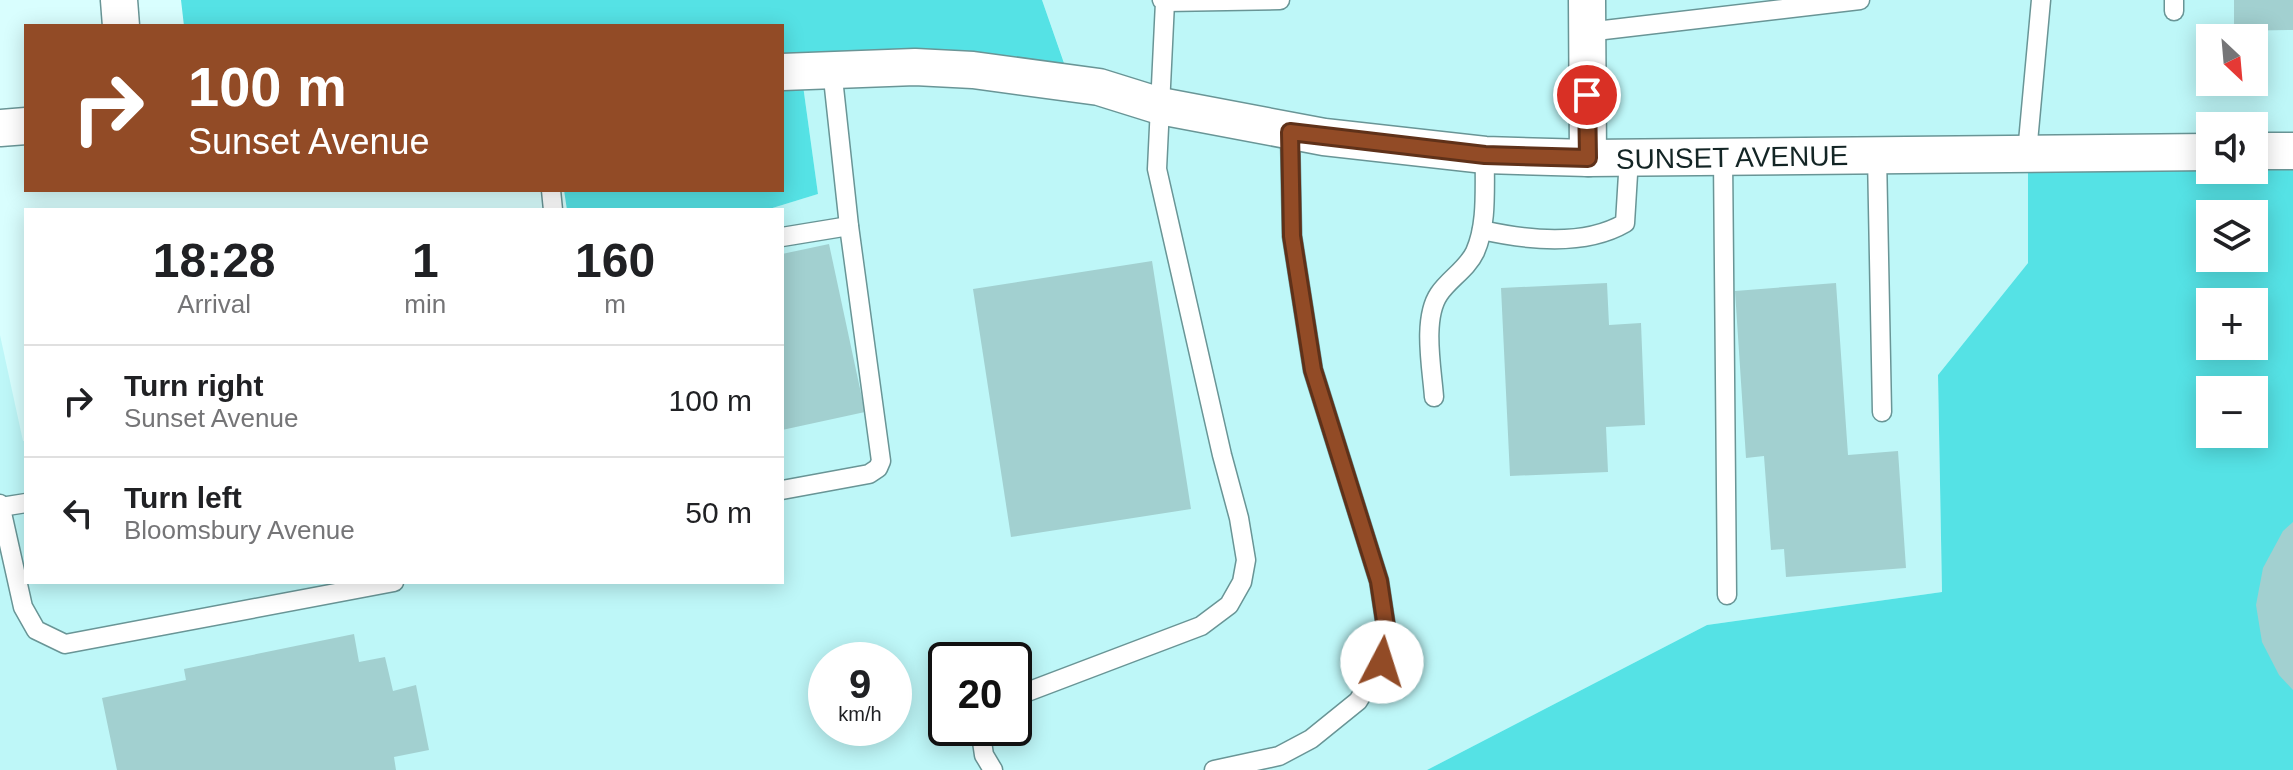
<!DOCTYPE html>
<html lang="en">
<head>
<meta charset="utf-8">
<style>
	body { margin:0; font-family:Helvetica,sans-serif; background:#f6f6f6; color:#202124; height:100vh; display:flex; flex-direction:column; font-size:30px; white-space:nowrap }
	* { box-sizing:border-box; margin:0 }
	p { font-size:26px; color:#757577 }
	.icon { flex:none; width:44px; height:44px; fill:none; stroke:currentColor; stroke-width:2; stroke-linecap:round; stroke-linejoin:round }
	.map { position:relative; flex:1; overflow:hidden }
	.side { position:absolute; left:24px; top:208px; width:760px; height:376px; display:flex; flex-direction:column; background:#fff; border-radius:0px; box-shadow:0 4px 20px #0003 }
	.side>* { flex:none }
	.guide { position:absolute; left:24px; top:24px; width:760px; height:168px; border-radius:0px; box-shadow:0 4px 20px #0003; background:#924b26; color:#fff; overflow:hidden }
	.needle { width:52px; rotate:154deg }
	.controls { position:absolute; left:2196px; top:24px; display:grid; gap:16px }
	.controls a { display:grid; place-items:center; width:72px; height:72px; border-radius:0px; background:#fff; box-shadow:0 4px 20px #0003; font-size:40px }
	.speed { position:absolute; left:808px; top:642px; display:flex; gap:16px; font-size:40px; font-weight:700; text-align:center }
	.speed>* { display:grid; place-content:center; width:104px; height:104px; border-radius:50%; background:#fff; box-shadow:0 4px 20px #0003; line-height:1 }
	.speed small { font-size:20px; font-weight:400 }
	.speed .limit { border:4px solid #111; border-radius:12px; background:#fff; color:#111 }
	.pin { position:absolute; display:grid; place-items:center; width:68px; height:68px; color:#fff; margin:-34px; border:4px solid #fff; border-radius:50%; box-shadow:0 2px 8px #0007 }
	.me { position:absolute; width:88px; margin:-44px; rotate:5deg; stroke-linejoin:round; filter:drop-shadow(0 0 6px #0008) }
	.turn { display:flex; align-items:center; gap:28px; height:168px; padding:0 32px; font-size:36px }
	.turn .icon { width:104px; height:104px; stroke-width:2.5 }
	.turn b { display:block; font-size:56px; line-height:68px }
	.eta { display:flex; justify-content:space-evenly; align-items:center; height:136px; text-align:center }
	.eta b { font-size:48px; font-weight:800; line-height:56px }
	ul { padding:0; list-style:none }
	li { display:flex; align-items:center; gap:24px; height:112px; padding:0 32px; border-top:2px solid #e0e0e0 }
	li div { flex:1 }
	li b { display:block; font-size:30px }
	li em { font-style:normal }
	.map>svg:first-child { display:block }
	.built { fill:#bef7f8; fill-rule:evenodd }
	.green { fill:#55e2e5; fill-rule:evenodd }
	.building { fill:#a2d0d0 }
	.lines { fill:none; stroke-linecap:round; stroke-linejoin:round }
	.service-casing { stroke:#699596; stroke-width:21 }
	.minor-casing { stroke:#699596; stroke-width:39 }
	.service { stroke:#fff; stroke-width:18 }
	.minor { stroke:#fff; stroke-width:36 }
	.route-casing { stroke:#5f3119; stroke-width:20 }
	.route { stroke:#924b26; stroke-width:14 }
	.labels { text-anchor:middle; stroke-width:8; stroke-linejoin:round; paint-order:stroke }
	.street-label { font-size:28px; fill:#132525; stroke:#fff }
</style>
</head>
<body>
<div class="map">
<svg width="2293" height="770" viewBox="0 0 2293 770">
	<rect width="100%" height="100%" fill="#d9fefe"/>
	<path class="built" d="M1042 0H2293V156H2254V126H2210V157L2028 158V263L1938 375 1942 592 1707 625 1427 770H0V335L23 441H26V582H782V210H766L818 194 801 71 1072 85ZM2210 38H2254V82H2210ZM826 660H894V728H826ZM946 660H1014V728H946Z"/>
	<g class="green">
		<polygon points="181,0 1042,0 1072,86 801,71 818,194 766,210 567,210 564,190 782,190 782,26 184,26"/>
		<path d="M2254 156H2293V770H1427L1707 625 1942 592 1938 375 2028 263V158L2210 170H2254ZM2210 214H2254V258H2210ZM2210 302H2254V346H2210ZM2210 390H2254V434H2210Z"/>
	</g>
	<g class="building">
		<polygon points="2234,0 2293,0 2293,30 2234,31"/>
		<polygon points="829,244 865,412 782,430 782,254"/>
		<polygon points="1152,261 1191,509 1011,537 973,289"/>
		<polygon points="1607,283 1609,325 1641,323 1645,425 1606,427 1608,472 1510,476 1501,288"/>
		<polygon points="1836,283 1848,455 1898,451 1906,568 1786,577 1784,549 1771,550 1764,456 1746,458 1735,291"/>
		<polygon points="2293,522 2293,690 2279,675 2262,642 2256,605 2263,568 2283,531"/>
		<polygon points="354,634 359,662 385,657 393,691 416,685 429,750 394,757 396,770 117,770 102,698 186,680 184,669"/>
	</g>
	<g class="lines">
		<defs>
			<g id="service">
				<polyline points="2174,0 2174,11"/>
				<polyline points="1165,2 1280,0"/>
				<polyline points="1587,32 1860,0"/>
				<polyline points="2027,153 2041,0"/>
				<polyline points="1877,155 1882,412"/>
				<polyline points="1723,157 1727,595"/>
				<polyline points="551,190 553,210"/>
				<path d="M1482 230C1526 240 1584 247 1625 223L1629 158"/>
				<polyline points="782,237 849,226"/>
				<path d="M1434 397C1432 369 1422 319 1439 294 1449 279 1467 269 1475 252 1488 223 1484 186 1485 155"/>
				<polyline points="782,490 869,474 878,468 881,461 849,226 832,69"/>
				<polyline points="0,504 23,607 36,630 65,644 394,582"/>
				<polyline points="1,507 26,503"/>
				<polyline points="1014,697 1201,626 1229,605 1242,582 1246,560 1239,518 1222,455 1157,169 1165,2 1162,0"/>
				<polyline points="980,728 984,755 993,770"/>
				<polyline points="1214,770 1279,756 1311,739 1358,701 1382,662 1387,634 1379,581 1313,370 1292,236 1290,132"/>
			</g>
			<g id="minor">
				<polyline points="119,0 121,26"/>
				<polyline points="1587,0 1588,158"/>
				<polyline points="782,72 915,67 973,70 1099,87 1160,106 1324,137 1485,155 1588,158 2210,152"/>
				<polyline points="0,128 26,126"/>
				<polyline points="2254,151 2293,151"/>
			</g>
		</defs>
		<use href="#service" class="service-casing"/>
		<use href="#minor" class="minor-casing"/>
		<use href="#service" class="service"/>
		<use href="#minor" class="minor"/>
	</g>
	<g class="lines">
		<defs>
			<polyline id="route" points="1382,662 1387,634 1379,581 1313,370 1292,236 1290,132 1485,155 1588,158 1587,95"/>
		</defs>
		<use href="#route" class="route-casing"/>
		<use href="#route" class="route"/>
	</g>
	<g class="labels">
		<g class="street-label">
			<text transform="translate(1732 157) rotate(-1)" y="10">SUNSET AVENUE</text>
		</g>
	</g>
</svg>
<div class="controls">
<a><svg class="needle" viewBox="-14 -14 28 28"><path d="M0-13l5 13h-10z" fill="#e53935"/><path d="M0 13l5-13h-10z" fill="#757577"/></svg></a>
<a><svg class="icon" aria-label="sound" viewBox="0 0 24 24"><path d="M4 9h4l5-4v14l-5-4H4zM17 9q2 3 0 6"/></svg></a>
<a><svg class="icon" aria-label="layers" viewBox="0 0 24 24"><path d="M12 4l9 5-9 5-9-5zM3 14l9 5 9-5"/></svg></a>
<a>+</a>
<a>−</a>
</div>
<div class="speed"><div>9<small>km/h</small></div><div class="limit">20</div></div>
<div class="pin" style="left:1587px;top:95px;background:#d93025"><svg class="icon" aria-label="arrive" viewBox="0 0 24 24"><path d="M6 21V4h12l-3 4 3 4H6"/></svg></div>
<svg class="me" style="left:1382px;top:662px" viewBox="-20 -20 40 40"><circle r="19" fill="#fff"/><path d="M0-13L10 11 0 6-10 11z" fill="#924b26"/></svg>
<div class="guide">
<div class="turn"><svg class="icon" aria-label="right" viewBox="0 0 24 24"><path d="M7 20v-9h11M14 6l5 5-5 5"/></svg><div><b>100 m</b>Sunset Avenue</div></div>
</div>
<section class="side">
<div class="eta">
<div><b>18:28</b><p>Arrival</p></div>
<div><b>1</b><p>min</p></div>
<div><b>160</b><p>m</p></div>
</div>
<ul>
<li><svg class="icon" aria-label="right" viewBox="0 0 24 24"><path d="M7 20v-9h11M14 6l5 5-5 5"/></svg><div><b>Turn right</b><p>Sunset Avenue</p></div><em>100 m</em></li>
<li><svg class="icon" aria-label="left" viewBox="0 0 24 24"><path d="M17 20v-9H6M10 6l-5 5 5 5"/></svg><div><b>Turn left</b><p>Bloomsbury Avenue</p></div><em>50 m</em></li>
</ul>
</section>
</div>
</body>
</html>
